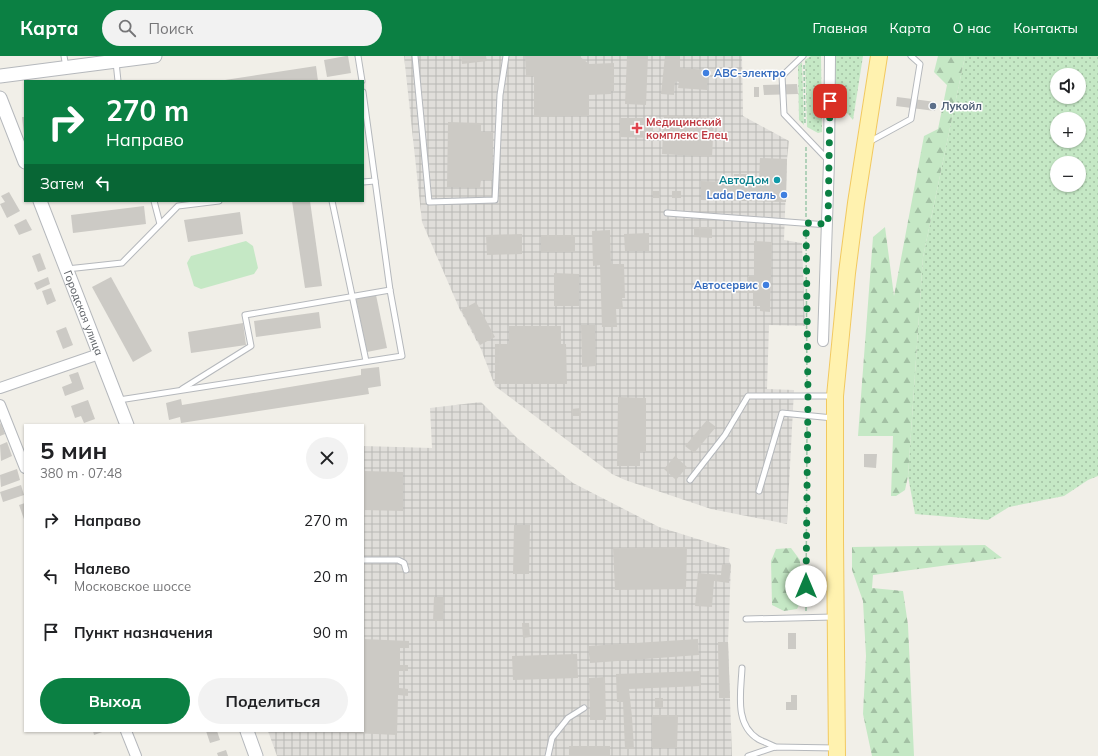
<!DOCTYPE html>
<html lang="ru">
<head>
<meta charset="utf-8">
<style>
	body { margin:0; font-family:Mulish,sans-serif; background:#f2f2f2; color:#202124; height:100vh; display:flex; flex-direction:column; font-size:15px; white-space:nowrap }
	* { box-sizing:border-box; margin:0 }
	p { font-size:13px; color:#757577 }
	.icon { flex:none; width:22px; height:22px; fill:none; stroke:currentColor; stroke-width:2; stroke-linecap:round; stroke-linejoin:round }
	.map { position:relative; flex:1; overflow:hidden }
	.panel { position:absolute; left:24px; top:368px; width:340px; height:308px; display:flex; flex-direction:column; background:#fff; border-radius:0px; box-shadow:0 1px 3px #0004 }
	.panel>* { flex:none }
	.guide { position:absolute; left:24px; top:24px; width:340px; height:122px; border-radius:0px; box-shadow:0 1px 3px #0004; background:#0b8043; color:#fff; overflow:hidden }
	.buttons { position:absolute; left:1050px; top:12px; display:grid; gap:8px }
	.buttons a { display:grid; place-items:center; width:36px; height:36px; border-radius:50%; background:#fff; box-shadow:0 1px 3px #0004; font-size:20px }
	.pin { position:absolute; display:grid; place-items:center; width:34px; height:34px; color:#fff; margin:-17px; border-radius:8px; box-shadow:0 2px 6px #0006 }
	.me { position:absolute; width:44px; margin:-22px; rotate:0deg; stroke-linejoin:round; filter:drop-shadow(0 0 3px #0008) }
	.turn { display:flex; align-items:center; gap:14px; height:84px; padding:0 16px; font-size:18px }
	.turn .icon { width:52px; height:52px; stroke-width:2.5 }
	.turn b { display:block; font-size:28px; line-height:34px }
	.then { display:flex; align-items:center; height:38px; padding:0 16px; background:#0003; gap:8px; font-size:15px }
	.round { display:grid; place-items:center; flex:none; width:42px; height:42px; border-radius:21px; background:#f2f2f2 }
	.summary { display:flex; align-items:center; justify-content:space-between; height:68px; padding:0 16px }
	h1 { font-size:24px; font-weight:700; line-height:30px }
	.cta { display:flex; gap:8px; margin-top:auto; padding:8px 16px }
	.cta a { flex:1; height:46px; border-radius:24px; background:#0b8043; color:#fff; font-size:16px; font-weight:700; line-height:46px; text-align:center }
	.cta a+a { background:#f2f2f2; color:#202124 }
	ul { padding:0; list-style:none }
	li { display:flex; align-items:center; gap:12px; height:56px; padding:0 16px }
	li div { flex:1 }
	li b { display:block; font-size:15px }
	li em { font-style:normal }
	header { display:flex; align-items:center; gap:24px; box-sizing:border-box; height:56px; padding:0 20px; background:#0b8043; color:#fff }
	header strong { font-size:19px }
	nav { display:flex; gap:22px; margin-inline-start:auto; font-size:14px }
	.search { width:280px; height:36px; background:#f2f2f2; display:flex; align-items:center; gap:10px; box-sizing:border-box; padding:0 14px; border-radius:22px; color:#757577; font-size:15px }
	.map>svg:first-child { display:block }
	.industrial { fill:url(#industrial-grid) }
	.grass { fill:url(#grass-dots); fill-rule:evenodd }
	.forest { fill:url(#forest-firs) }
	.pitch { fill:#c5e8c5 }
	.building { fill:#cccac5 }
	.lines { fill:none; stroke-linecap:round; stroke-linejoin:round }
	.service-casing { stroke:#b5b8bc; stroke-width:7 }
	.minor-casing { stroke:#b5b8bc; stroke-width:12 }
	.tertiary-casing { stroke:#b5b8bc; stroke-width:15 }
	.primary-casing { stroke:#f2c960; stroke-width:18 }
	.path { stroke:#9cc7a9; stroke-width:1.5; stroke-dasharray:4 2; stroke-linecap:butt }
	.service { stroke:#fff; stroke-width:5 }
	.minor { stroke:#fff; stroke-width:10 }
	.tertiary { stroke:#fff; stroke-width:13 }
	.primary { stroke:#fff2af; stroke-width:16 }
	.route { stroke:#0b8043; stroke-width:7; stroke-dasharray:0 12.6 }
	.shop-dot { fill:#3f7fe0; stroke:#fff; stroke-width:1.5 }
	.service-dot { fill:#5c6f8a; stroke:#fff; stroke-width:1.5 }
	.health-dot { fill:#e0444e; stroke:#fff; stroke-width:1.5 }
	.culture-dot { fill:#0f9aa8; stroke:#fff; stroke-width:1.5 }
	.labels { text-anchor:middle; stroke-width:3; stroke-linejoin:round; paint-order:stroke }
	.shop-label { font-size:11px; font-weight:bold; fill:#366cbe; stroke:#fff; text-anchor:end }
	.service-label { font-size:11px; font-weight:bold; fill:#4e5e75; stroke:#fff; text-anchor:start }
	.health-label { font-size:11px; font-weight:bold; fill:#be3a42; stroke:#fff; text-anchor:start }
	.culture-label { font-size:11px; font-weight:bold; fill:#0d838f; stroke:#fff; text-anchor:end }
	.street-label { font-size:11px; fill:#5f6368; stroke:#fff }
</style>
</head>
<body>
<header>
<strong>Карта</strong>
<div class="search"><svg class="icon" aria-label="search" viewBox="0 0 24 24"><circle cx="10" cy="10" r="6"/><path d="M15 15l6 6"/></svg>Поиск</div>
<nav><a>Главная</a><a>Карта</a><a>О нас</a><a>Контакты</a></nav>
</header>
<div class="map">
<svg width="1098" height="700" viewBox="0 0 1098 700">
	<defs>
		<pattern id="industrial-grid" width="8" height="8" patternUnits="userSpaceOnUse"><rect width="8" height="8" fill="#e0deda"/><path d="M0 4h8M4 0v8" fill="none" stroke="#b9b8b5"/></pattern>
		<pattern id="grass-dots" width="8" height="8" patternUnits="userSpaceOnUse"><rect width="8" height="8" fill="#c5e8c5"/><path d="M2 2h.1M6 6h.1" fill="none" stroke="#a3c0a4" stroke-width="1.8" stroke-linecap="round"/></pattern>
		<pattern id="forest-firs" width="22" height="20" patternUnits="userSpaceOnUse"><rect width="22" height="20" fill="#c5e8c5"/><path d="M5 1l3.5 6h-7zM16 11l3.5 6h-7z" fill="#a3c0a4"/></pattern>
	</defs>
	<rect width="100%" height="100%" fill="#f1efe8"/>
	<g class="industrial">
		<polygon points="404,0 742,0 743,60 789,85 787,103 784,184 802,187 805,270 769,269 767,333 794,334 787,468 711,453 625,424 612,418 495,330 481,293 460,254 422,166"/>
		<polygon points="481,346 516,381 573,427 659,471 730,493 729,505 731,509 728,586 732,700 277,700 268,675 363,675 363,390 432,392 430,352"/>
	</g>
	<g class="grass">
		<polygon points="811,0 821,0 822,76 818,77 807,71 805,4"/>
		<polygon points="834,0 863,0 853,64 847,57 840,57 835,63"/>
		<path d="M965 0H1098V420L1088 424 1064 440 1009 451 988 464 915 458 908 420 923 201ZM1057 19H1079V41H1057ZM1057 63H1079V85H1057ZM1057 107H1079V129H1057Z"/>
		<polygon points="802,6 804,69 799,64 798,10"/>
	</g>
	<g class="forest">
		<polygon points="938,0 965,0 923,201 908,420 905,434 896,440 891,440 893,380 858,380 873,181 885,171 894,240 924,80 938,73 947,29 934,16"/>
		<polygon points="985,489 1002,502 873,519 872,532 903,535 908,569 914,700 872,700 863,658 866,600 863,545 852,514 852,491"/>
		<polygon points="791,492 800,504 802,543 797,553 784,555 772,549 771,505 776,493"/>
	</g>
	<polygon class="pitch" points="246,185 253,190 258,212 254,218 201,233 194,230 187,207 191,200"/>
	<g class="building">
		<polygon points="346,0 348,0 351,17 327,21 324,4"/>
		<polygon points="461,0 486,0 487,5 462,8"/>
		<polygon points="525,0 579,0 589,8 614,7 614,35 611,35 611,38 589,39 589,60 534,61 534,20 526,21"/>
		<polygon points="627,0 648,0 646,49 625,48"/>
		<polygon points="665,0 680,0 680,12 708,14 707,34 678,32 679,26 675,25 674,39 661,38"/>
		<polygon points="316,10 318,25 225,25 225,24"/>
		<polygon points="797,28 798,38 764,39 763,29"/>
		<rect x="754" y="31" width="5" height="10"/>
		<polygon points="897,41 936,46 935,55 896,50"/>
		<polygon points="664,59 714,62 712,101 662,98"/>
		<polygon points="22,61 25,61 25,78 24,78"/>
		<polygon points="620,62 653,62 653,82 620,81"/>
		<polygon points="448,66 481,67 481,76 493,76 492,124 481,124 480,132 447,131"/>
		<polygon points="760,102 787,103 786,146 701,144 701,125 733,126 734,118 748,118 747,126 753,126 753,123 759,123"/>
		<polygon points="652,135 659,135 660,142 653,142"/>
		<rect x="672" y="135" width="9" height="7"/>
		<polygon points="9,136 20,155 7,162 0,148 5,146 1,140"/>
		<polygon points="292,145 310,145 322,230 305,232"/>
		<polygon points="144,150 146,168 73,177 71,159"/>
		<polygon points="240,156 243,178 188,186 184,164"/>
		<polygon points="26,163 32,174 19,179 14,169"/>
		<polygon points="694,171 712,171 712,182 694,181"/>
		<polygon points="610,174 611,208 624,208 625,242 622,242 623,253 616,253 617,271 602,271 600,209 593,210 592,175"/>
		<polygon points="649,177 649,195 625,195 624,178"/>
		<polygon points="522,178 522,198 487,199 486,179"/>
		<rect x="541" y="179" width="34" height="17"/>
		<polygon points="754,185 772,186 770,256 760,255 760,250 753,250 753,237 747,237 748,220 754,220"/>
		<polygon points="40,197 46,213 38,216 32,200"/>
		<polygon points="554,217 579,218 579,250 554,250"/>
		<polygon points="48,221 50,228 37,234 34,227"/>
		<polygon points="111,221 152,295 133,306 92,231"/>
		<polygon points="51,232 56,245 47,249 42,235"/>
		<polygon points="376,239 387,292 367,296 356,243"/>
		<polygon points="476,246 495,281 480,289 461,254"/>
		<polygon points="319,256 321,272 256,281 254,265"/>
		<polygon points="243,267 246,289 191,297 188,276"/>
		<polygon points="581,269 595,269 596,310 582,311"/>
		<polygon points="509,270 561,270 561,288 566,288 567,328 495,328 495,288 509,288"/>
		<polygon points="66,271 73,289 63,293 56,275"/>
		<polygon points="379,311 381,330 368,332 369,338 181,367 180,361 169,364 166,347 181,343 182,349 361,319 361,313"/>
		<polygon points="78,316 84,333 65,340 62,331 72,327 69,319"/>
		<polygon points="618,341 646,342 646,396 640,396 640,410 617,410"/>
		<polygon points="88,344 95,363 84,367 81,360 75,362 71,350"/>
		<polygon points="581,352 581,360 572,360 571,353"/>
		<polygon points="707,364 716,371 694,397 685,390"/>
		<polygon points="1,367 5,378 0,380 0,368"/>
		<polygon points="7,386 12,400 1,405 0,389"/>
		<polygon points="864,398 877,398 876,412 864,411"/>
		<polygon points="675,400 687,411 676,424 664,413"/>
		<polygon points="17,413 20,424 1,431 0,419"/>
		<polygon points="363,415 403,416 403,455 363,454"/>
		<polygon points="21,429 24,439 3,446 0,436"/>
		<polygon points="25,447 25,466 19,449"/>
		<polygon points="514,469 530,469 529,518 513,518"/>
		<polygon points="687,491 686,533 615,534 613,492"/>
		<polygon points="722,508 731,509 729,527 714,525 712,551 695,550 698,517 721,519"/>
		<polygon points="434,541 444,541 443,565 433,565"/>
		<polygon points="522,567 529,567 530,581 523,582"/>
		<rect x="788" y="577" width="8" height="16"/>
		<polygon points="363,583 409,585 409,592 400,592 400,609 408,609 408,615 399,615 399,632 408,633 408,640 398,639 397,679 332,676 332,675 363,675"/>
		<polygon points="698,583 699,599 590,607 588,590"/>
		<polygon points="718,586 728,586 730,642 719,642"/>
		<polygon points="577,598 578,622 513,624 512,600"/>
		<polygon points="700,615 701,630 629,633 632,661 634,693 625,693 623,646 617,646 616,618"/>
		<polygon points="605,621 606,664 590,664 589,622"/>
		<polygon points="791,639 797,639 797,654 786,654 786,646 791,646"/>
		<rect x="655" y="642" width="8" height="10"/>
		<polygon points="652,659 678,659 677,692 652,692"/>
		<polygon points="93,675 105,675 94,679"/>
		<polygon points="206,675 217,675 220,684 210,687"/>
		<rect x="569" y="690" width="41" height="10"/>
		<polygon points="226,694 228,700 218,700 217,697"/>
	</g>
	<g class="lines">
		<defs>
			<g id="service">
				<polyline points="64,0 66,11"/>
				<polyline points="358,0 362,25"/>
				<polyline points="415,0 429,146 495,144 500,39 506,0"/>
				<polyline points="803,0 782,20 784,58 828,104"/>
				<polyline points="116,6 118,25"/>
				<polyline points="869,86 911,63 920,8 911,0"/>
				<polyline points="363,126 375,125"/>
				<polyline points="154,145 160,168"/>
				<polyline points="332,145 366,305"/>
				<polyline points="667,157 828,169"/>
				<polyline points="67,213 122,207 178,150 219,145"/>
				<polyline points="182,333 251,290 245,259 390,234"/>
				<polyline points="119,344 402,300 390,234 363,36"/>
				<polyline points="690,424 725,379 748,340 833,340"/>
				<polyline points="759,435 782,357 833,362"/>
				<polyline points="363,504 398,504 404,507 406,514"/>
				<polyline points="746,563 833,561"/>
				<path d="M742 612C741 636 734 668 758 683 764 686 770 688 775 691"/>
				<polyline points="548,700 552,682 568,662 584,652"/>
				<polyline points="748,700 775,691 836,692"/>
			</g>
			<g id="minor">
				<polyline points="823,285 829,105 830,0"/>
				<polyline points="0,332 99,298"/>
				<polyline points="0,349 25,412"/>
				<polyline points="126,675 136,700"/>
			</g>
			<g id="tertiary">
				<polyline points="0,20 155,0"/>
				<polyline points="0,42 25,106"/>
				<path id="s1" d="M40 145 127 369"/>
				<polyline points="247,675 256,700"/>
			</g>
			<polyline id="primary" points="837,700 835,484 835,340 847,217 856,147 879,0"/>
		</defs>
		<use href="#service" class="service-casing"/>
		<use href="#minor" class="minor-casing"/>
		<use href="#tertiary" class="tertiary-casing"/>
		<use href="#primary" class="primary-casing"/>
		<g class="path">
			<polyline points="804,9 805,69"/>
			<polyline points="806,91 806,161"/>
			<polyline points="806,173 807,333"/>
			<polyline points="806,555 807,365"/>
		</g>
		<use href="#service" class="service"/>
		<use href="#minor" class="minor"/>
		<use href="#tertiary" class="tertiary"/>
		<use href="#primary" class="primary"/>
	</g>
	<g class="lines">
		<polyline class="route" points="806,530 808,340 806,167 828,168 830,45"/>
	</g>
	<g class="shop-dot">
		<circle cx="706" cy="17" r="4"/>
		<circle cx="784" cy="139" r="4"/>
		<circle cx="766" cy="229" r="4"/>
	</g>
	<circle class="service-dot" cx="933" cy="50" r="4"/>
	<path class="health-dot" d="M635 66h4v4h4v4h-4v4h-4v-4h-4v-4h4z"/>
	<circle class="culture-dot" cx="777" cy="124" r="4"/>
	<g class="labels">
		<g class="shop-label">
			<text x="714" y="21" text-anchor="start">АВС-электро</text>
			<text x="776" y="143">Lada Dеталь</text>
			<text x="758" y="233">Автосервис</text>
		</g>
		<g class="service-label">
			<text x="941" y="54">Лукойл</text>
		</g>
		<g class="health-label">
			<text x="646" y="70">Медицинский<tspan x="646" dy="13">комплекс Елец</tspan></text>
		</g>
		<g class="culture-label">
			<text x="769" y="128">АвтоДом</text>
		</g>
		<g class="street-label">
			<text dy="4" stroke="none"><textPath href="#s1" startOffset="120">Городская улица</textPath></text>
		</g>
	</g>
</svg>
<div class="buttons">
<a><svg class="icon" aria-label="sound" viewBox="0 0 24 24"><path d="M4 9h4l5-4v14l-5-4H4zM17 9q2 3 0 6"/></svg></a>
<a>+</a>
<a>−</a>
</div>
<div class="pin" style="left:830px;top:45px;background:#d93025"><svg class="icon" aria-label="arrive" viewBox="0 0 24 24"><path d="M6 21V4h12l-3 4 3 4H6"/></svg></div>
<svg class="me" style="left:806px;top:530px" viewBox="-20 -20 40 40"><circle r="19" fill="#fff"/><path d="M0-13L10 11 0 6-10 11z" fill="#0b8043"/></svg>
<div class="guide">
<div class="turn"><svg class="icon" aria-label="right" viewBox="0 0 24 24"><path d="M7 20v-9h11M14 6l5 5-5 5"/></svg><div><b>270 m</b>Направо</div></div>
<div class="then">Затем<svg class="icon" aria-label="left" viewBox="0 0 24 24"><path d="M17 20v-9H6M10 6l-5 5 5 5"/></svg></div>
</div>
<section class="panel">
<div class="summary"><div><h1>5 мин</h1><p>380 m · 07:48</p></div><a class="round"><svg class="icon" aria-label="close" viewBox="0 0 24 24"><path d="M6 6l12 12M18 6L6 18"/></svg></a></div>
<ul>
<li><svg class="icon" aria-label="right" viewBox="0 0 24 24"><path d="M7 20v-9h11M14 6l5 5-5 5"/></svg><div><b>Направо</b></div><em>270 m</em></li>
<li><svg class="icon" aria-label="left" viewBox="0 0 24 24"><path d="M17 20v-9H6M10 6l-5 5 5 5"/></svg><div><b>Налево</b><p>Московское шоссе</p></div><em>20 m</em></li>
<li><svg class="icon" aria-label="arrive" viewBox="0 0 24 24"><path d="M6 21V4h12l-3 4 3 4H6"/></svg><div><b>Пункт назначения</b></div><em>90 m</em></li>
</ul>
<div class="cta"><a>Выход</a><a>Поделиться</a></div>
</section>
</div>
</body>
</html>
